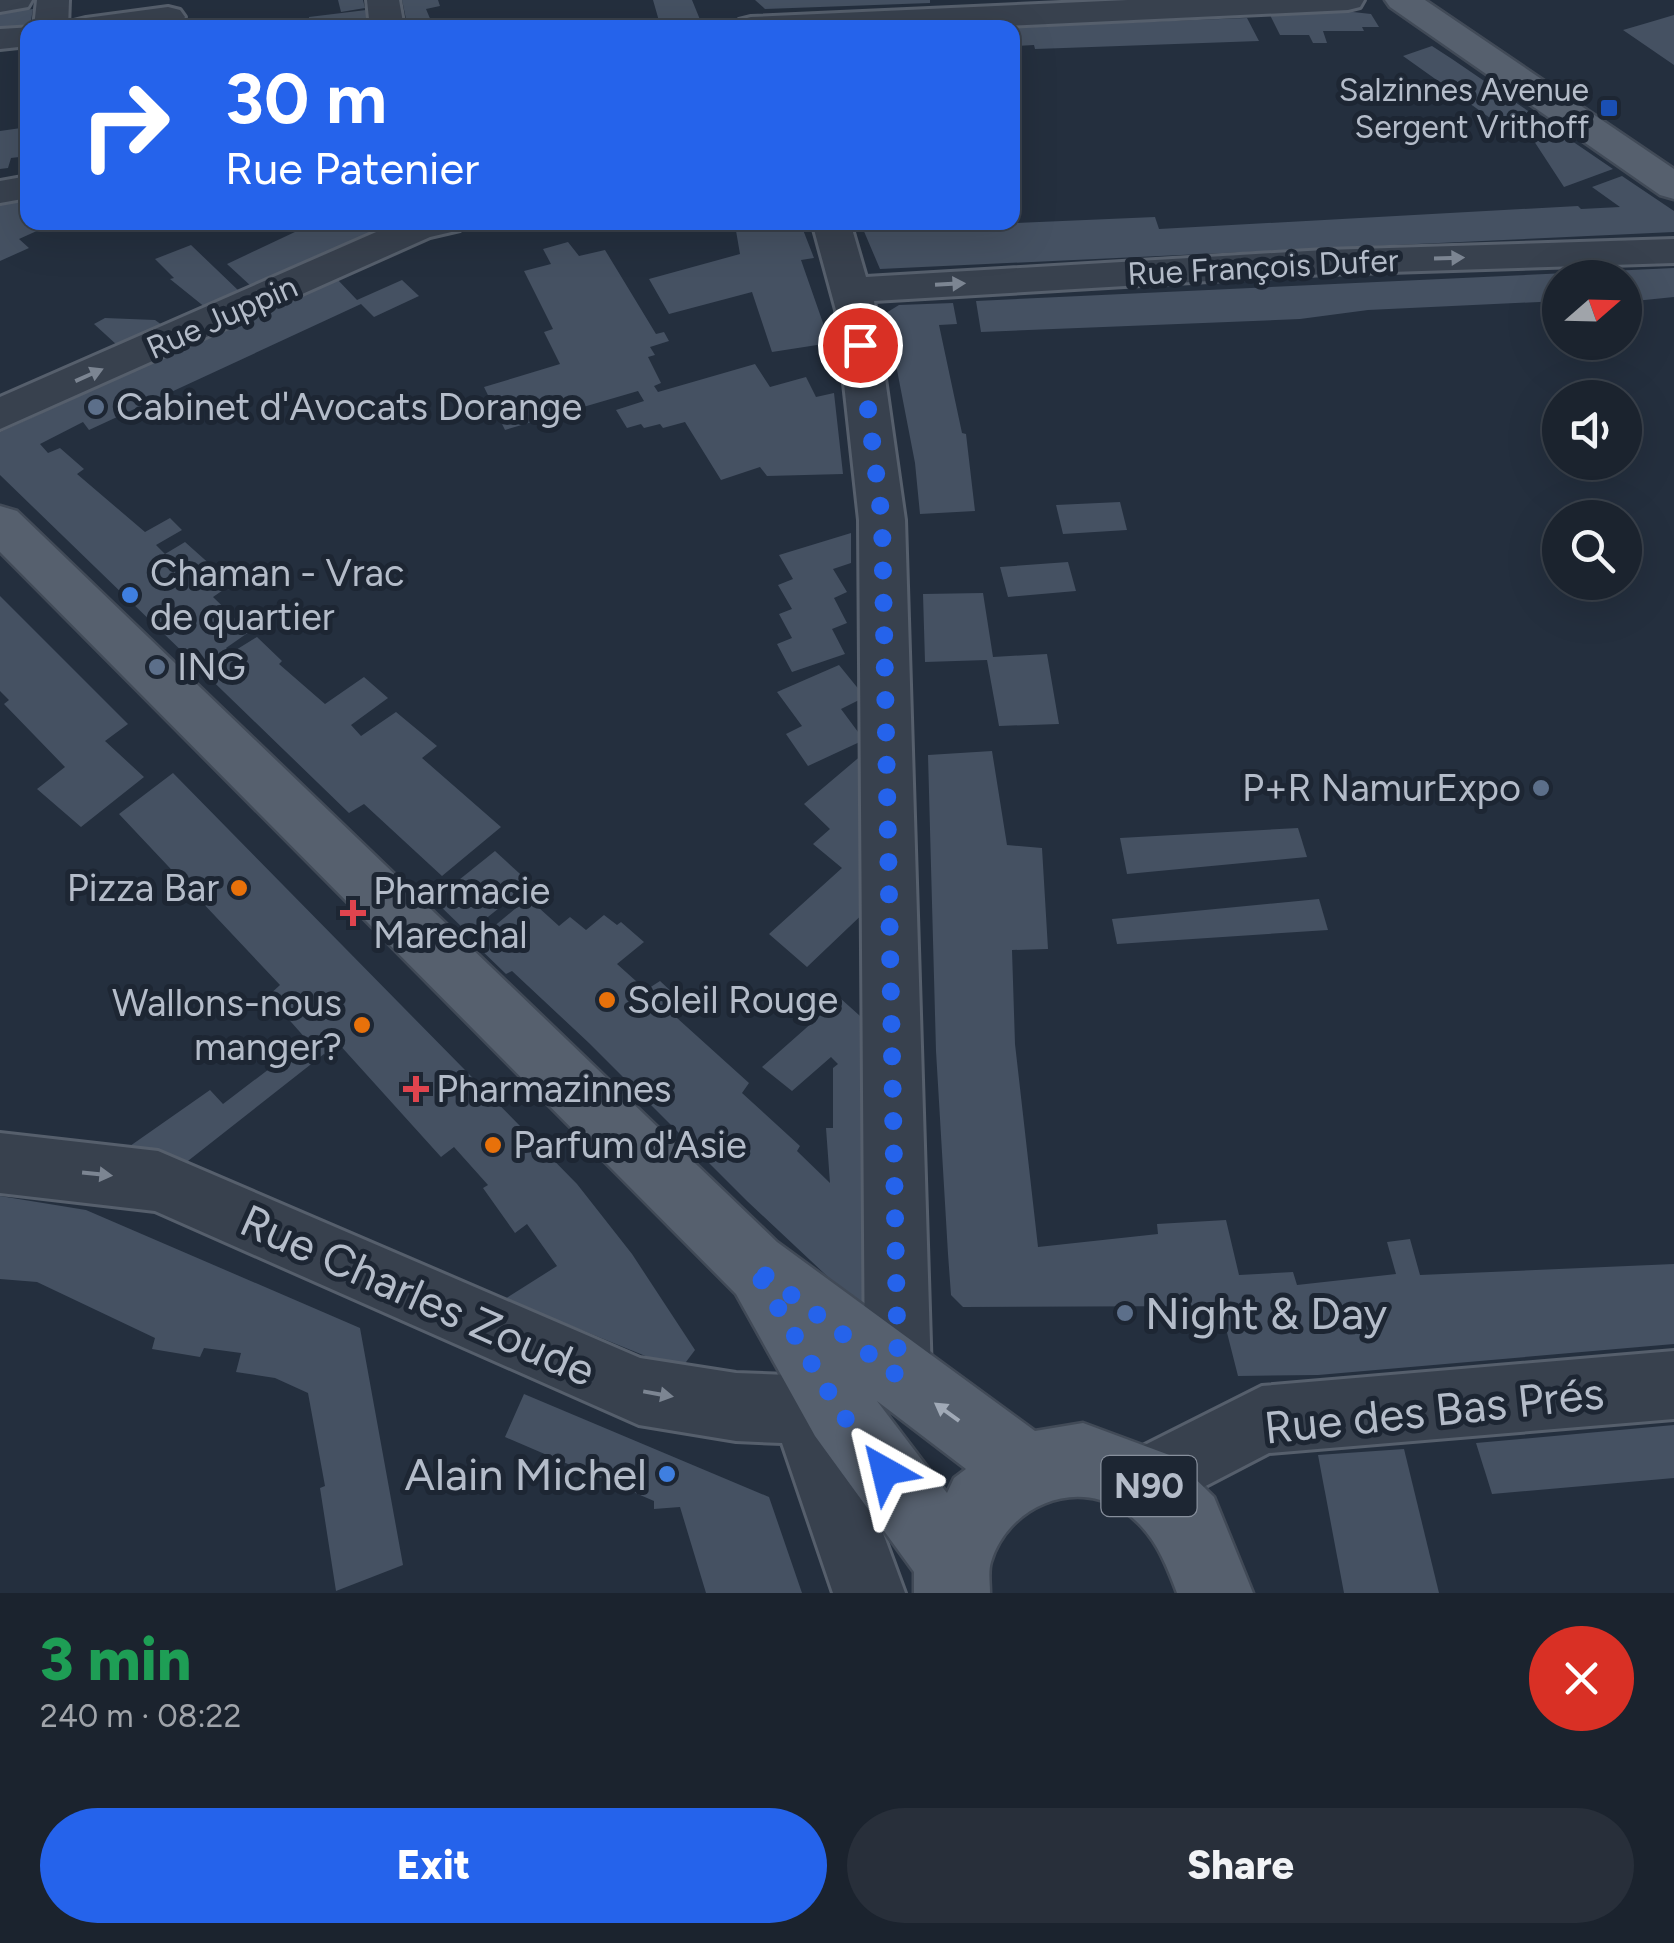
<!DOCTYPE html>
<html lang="en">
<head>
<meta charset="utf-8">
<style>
	body { margin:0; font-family:Figtree,sans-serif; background:#282f3a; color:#f1f3f6; height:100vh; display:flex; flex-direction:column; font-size:38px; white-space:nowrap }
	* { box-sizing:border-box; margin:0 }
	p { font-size:32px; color:#a0a4aa }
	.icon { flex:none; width:55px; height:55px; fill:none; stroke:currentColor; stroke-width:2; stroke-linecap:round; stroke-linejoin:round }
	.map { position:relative; height:1593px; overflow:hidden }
	.side { display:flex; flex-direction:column; background:#1b232e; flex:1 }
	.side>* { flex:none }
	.top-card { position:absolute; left:20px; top:20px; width:1000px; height:210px; border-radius:20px; box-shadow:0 10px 40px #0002,0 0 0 2px #39404a; background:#2563eb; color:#fff; overflow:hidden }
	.needle { width:65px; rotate:70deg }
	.tools { position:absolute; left:1542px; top:260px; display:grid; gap:20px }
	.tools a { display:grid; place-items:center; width:100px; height:100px; border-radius:50%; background:#1b232e; box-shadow:0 10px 40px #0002,0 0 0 2px #39404a; font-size:50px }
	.pin { position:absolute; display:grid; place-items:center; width:85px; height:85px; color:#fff; margin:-42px; border:5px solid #fff; border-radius:50%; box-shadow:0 2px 10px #0007 }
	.me { position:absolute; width:110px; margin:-55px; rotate:323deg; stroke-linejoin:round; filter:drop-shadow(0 0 8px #0008) }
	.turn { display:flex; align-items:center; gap:35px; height:210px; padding:0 40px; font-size:45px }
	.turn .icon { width:130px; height:130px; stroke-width:2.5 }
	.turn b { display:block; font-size:70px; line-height:85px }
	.round { display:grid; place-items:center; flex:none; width:105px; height:105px; border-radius:52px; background:#282f3a }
	.headline { display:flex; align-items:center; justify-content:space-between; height:170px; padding:0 40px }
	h1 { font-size:60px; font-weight:800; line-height:75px; color:#1e9e55 }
	.cta { display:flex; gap:20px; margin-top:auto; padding:20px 40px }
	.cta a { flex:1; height:115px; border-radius:60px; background:#2563eb; color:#fff; font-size:40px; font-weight:800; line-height:115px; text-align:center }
	.cta a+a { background:#282f3a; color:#f1f3f6 }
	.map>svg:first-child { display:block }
	.building { fill:#455162 }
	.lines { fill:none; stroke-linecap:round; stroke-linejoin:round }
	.minor-casing { stroke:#565f6c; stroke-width:6 }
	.major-casing { stroke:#414a57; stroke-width:5 }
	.minor { fill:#38414e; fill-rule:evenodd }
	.major { fill:#56606e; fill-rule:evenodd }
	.oneway { fill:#7c8592 }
	.oneway2 { fill:#a1aab7 }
	.route { stroke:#2563eb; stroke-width:18; stroke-dasharray:0 32.4 }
	.transit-dot { fill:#1a4fb4; stroke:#1d2633; stroke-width:4 }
	.service-dot { fill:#5c6f8a; stroke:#1d2633; stroke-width:4 }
	.shop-dot { fill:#3f7fe0; stroke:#1d2633; stroke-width:4 }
	.food-dot { fill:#e8710a; stroke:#1d2633; stroke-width:4 }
	.health-dot { fill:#e0444e; stroke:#1d2633; stroke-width:4 }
	.labels { text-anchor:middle; stroke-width:10; stroke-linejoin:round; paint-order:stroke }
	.far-poi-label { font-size:32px; fill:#b4bcc9; stroke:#1d2633; text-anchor:end }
	.far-street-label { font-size:32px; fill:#b4bcc9; stroke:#1d2633 }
	.shield { fill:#1d2633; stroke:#878f9c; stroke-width:2.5 }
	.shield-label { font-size:35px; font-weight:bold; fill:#b4bcc9 }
	.poi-label { font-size:38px; fill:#b4bcc9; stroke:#1d2633; text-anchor:start }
	.near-street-label { font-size:45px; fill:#b4bcc9; stroke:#1d2633 }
	.near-poi-label { font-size:45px; fill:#b4bcc9; stroke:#1d2633; text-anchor:start }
</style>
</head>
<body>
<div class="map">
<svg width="1674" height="1593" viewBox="0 0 1674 1593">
	<rect width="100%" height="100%" fill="#242f3e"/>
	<g class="building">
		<polygon points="338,0 363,0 365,8 341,12"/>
		<polygon points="402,0 438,0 440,6 426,9 434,28 408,28"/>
		<polygon points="653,0 692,0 701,22 723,19 727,28 661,28"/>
		<polygon points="755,0 930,0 930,3 765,9"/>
		<polygon points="33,9 30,26 0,30 0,12"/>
		<polygon points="366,10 369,28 309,28 309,17"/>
		<polygon points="1353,12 1371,14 1379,27 1362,27 1364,31 1323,31 1327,43 1313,43 1309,35 1280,35 1270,15"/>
		<polygon points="1674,15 1674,65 1623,30 1647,23"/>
		<polygon points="1247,18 1259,41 1064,48 1035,49 1034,45 1015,46 1018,54 1012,54 1012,27"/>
		<polygon points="1432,46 1452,59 1613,169 1564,187 1517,115 1490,118 1403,56"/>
		<polygon points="28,127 28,156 11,158 8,168 0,169 0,131"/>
		<polygon points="1622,176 1674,211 1674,232 880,269 860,222 922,222 925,227 1155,217 1159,229 1578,206 1581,209 1620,207 1592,187"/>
		<polygon points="28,193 28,222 83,222 83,227 50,232 50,225 19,239 29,248 0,261 0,205"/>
		<polygon points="394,222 252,287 227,264 314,223"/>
		<polygon points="743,222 800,222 814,258 801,260 830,343 772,352 752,292 669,314 649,279 740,254 735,225"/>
		<polygon points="568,242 579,256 605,250 656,334 664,332 669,341 650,347 655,355 648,357 661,383 654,386 658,392 755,364 770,387 806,377 816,397 834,393 843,474 767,476 760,467 721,480 685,422 663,428 660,424 644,428 641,424 627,428 616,410 644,401 638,391 505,430 484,387 560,364 544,332 553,329 524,271 551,264 543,249"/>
		<polygon points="191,245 240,292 206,308 170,279 174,278 155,259"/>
		<polygon points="1674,268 1674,297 1625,302 1625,278 1560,278 1560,301 1368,310 1300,319 981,332 976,301"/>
		<polygon points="337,279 357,300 402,280 419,296 374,317 361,304 89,430 83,422 40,444 48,453 60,448 84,469 77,474 145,532 170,518 182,530 156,545 165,554 185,542 232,584 213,597 249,632 226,648 231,653 257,637 282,661 279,664 325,704 364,677 388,698 351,725 361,736 396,712 437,746 422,758 501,827 442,876 364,804 349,813 0,475 0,432"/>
		<polygon points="953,303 957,324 939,325 962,433 966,434 975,511 920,514 915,463 886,313 899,305"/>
		<polygon points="105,318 155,320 162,325 117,345 94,324"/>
		<polygon points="1120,502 1127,530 1063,534 1056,505"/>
		<polygon points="851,533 851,563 833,569 847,592 834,598 847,623 832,629 845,654 792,672 777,644 792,638 779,614 792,609 778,585 793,579 779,555"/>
		<polygon points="1068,562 1076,591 1008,597 1000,567"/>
		<polygon points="983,593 993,657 1047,654 1059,724 999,726 987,660 925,662 923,594"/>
		<polygon points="0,596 128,724 105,741 144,777 81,827 37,789 65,767 4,704 9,700 0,691"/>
		<polygon points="839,665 865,697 841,709 864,740 808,766 786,734 802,726 777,692"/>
		<polygon points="992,751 1007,845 1042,848 1048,949 1012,950 1015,1044 1038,1247 1158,1234 1157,1224 1226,1220 1239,1275 1293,1272 1297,1285 1396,1274 1387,1242 1410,1239 1420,1275 1674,1264 1674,1344 1318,1375 1238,1376 1222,1313 1210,1306 963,1307 951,1295 948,1254 936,1051 928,755"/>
		<polygon points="863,754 870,907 807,967 769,934 842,868 813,844 830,829 804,804"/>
		<polygon points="173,773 577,1184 632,1254 695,1350 680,1370 505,1299 557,1266 527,1224 515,1233 483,1188 488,1185 454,1147 441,1157 338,1043 179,1168 130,1146 210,1090 223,1104 307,1040 268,996 280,985 119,814"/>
		<polygon points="1298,828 1307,857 1127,874 1120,838"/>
		<polygon points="495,851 530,883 468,933 434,900"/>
		<polygon points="528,898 559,926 570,917 586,930 604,915 617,925 621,922 644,942 617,964 646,990 660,981 688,1007 677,1018 749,1083 742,1093 800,1146 797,1151 830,1183 826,1128 833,1128 833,1068 838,1064 831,1057 792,1091 762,1067 840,998 869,1024 871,1300 859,1306 747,1201 589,1043 512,971 506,974 474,943"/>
		<polygon points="1319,899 1328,930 1117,944 1112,919"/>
		<polygon points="0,1196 86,1210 360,1328 403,1565 336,1591 320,1488 325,1486 308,1393 275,1378 236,1372 241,1353 204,1348 200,1357 152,1349 155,1338 37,1282 0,1279"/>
		<polygon points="524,1394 769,1497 802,1593 706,1593 680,1507 654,1509 654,1501 505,1437"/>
		<polygon points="1674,1425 1674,1478 1492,1494 1476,1443"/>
		<polygon points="1404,1449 1439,1593 1344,1593 1318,1455"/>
	</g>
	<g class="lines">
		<defs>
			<g id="minor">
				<polygon points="0,0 32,0 28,7 0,12"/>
				<polygon points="37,0 69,0 68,28 28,28 28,46 0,49 0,29 34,27"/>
				<polygon points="367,0 399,0 404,28 370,28"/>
				<polygon points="1128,0 1364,0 1360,7 1348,10 961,28 734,27 739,20 751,17"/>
				<polygon points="168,7 180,10 185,17 180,24 70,28 74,21 86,18"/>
				<polygon points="28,176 28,198 0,203 0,181"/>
				<polygon points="399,222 465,222 460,230 430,237 0,429 0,397"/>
				<polygon points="812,222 850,222 866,277 1325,250 1674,239 1674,263 1325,274 874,301 905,520 931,1376 922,1400 898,1409 874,1400 865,1376 859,520 836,310"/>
				<polygon points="0,1133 158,1151 640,1358 736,1373 840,1377 864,1387 874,1411 864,1435 849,1441 905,1593 833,1593 782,1443 736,1441 639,1425 155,1211 0,1193"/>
				<polygon points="1674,1351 1674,1419 1269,1453 1146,1517 1121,1507 1111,1482 1121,1457 1262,1386"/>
			</g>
			<g id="major">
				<polygon points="1385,0 1425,0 1674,169 1674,199 1660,195 1390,7"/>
				<path d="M0 506 17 511 777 1242 1035 1431 1083 1423 1172 1456 1214 1497 1253 1593H1177C1165 1561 1153 1530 1122 1510 1073 1478 1007 1508 991 1562 988 1571 990 1583 990 1593H914V1572L815 1436 736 1294 0 552ZM877 1401 966 1469 954 1478 947 1493Z"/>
			</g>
		</defs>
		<use href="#minor" class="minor-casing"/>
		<use href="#major" class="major-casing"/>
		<use href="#minor" class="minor"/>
		<use href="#major" class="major"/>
	</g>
	<defs><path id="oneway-solid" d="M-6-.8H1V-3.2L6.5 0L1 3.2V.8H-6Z" transform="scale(2.5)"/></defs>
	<g class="oneway">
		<use href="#oneway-solid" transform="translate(1449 258) rotate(-2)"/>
		<use href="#oneway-solid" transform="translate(950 284) rotate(-3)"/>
		<use href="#oneway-solid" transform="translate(89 375) rotate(-24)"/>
		<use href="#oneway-solid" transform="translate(97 1174) rotate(6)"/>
		<use href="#oneway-solid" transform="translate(658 1394) rotate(10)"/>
	</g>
	<use class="oneway2" href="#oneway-solid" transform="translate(947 1412) rotate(-144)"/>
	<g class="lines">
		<polyline class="route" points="860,345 882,520 898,1376 753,1266 840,1411 885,1471"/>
	</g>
	<rect class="transit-dot" x="1599" y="98" width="20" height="20" rx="5"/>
	<g class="service-dot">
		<circle cx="96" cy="407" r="10"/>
		<circle cx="157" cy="667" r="10"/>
		<circle cx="1541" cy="788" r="10"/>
		<circle cx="1125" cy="1313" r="10"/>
	</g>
	<g class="shop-dot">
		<circle cx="130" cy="595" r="10"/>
		<circle cx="667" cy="1474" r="10"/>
	</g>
	<g class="food-dot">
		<circle cx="239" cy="888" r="10"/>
		<circle cx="607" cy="1000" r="10"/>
		<circle cx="362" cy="1025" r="10"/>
		<circle cx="493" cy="1145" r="10"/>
	</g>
	<g class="health-dot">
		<path d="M348 898h10v10h10v10h-10v10h-10v-10h-10v-10h10z"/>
		<path d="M411 1074h10v10h10v10h-10v10h-10v-10h-10v-10h10z"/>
	</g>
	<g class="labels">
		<g class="far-poi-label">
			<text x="1589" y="101">Salzinnes Avenue<tspan x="1589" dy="37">Sergent Vrithoff</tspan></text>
		</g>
		<g class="far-street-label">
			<text transform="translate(1263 267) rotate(-3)" y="11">Rue François Dufer</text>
			<text transform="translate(222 317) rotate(-24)" y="11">Rue Juppin</text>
		</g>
		<rect class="shield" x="1101.5" y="1456" width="95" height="60" rx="8"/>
		<g class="shield-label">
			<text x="1149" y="1498">N90</text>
		</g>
		<g class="poi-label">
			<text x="116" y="420">Cabinet d'Avocats Dorange</text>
			<text x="150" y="586">Chaman - Vrac<tspan x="150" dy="44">de quartier</tspan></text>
			<text x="177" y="680">ING</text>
			<text x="1521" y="801" text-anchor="end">P+R NamurExpo</text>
			<text x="219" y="901" text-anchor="end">Pizza Bar</text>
			<text x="373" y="904">Pharmacie<tspan x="373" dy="44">Marechal</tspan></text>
			<text x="627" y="1013">Soleil Rouge</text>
			<text x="342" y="1016" text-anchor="end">Wallons-nous<tspan x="342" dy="44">manger?</tspan></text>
			<text x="436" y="1102">Pharmazinnes</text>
			<text x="513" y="1158">Parfum d'Asie</text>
		</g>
		<g class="near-street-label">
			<text transform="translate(418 1295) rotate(24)" y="16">Rue Charles Zoude</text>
			<text transform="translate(1434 1410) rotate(-6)" y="16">Rue des Bas Prés</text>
		</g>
		<g class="near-poi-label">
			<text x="1145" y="1329">Night &amp; Day</text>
			<text x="647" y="1490" text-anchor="end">Alain Michel</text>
		</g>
	</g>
</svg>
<div class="tools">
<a><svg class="needle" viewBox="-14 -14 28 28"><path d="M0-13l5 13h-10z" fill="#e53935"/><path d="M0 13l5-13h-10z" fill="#a0a4aa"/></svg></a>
<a><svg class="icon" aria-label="sound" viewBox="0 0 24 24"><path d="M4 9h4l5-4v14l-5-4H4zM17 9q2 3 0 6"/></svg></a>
<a><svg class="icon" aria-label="search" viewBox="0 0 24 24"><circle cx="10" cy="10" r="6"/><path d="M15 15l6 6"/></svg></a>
</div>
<div class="pin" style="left:860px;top:345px;background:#d93025"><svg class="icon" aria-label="arrive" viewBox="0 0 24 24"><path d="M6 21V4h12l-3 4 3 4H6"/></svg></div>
<svg class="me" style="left:885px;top:1471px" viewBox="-20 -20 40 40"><path d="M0-17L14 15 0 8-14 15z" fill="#2563eb" stroke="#fff" stroke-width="4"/></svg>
<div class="top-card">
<div class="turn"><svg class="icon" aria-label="right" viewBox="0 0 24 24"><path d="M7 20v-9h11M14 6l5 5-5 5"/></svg><div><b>30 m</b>Rue Patenier</div></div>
</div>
</div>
<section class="side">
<div class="headline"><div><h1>3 min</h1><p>240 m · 08:22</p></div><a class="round" style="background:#d93025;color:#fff"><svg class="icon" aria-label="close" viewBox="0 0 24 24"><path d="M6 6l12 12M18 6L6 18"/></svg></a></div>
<div class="cta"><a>Exit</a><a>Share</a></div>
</section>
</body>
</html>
